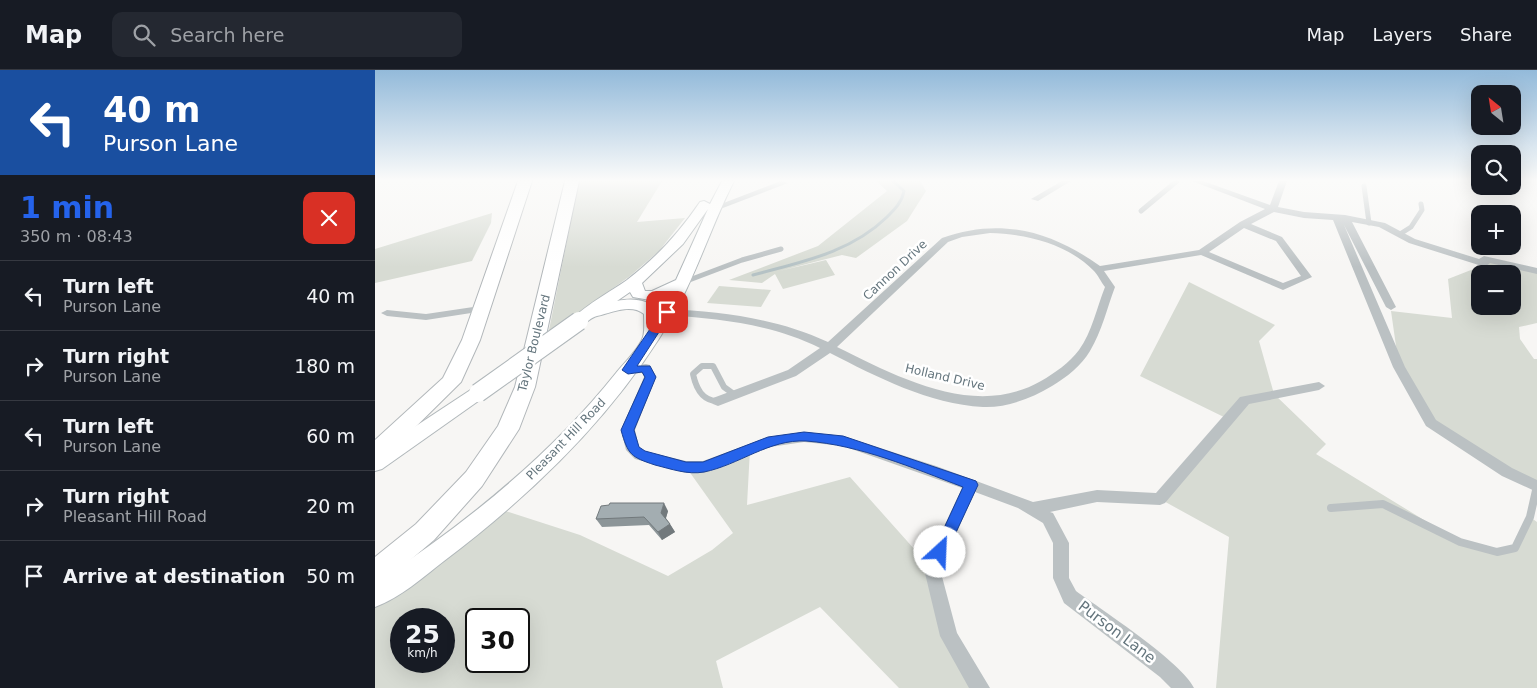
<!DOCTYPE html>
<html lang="en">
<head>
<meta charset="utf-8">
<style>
	body { margin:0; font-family:"DejaVu Sans",sans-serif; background:#242831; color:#f1f3f6; height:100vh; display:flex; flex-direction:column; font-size:19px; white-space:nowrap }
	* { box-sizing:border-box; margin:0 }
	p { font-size:16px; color:#9ea1a6 }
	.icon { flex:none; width:28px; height:28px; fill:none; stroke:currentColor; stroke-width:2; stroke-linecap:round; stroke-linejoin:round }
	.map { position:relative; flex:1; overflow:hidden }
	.details { display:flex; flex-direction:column; background:#171b24; width:375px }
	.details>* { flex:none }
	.top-card { background:#1a4fa0; color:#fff; overflow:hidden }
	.needle { width:32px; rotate:330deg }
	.buttons { position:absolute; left:1096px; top:15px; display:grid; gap:10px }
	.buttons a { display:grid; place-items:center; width:50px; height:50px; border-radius:10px; background:#171b24; box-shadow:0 5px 20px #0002; font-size:25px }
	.speed { position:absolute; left:15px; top:538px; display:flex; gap:10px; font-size:25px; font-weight:700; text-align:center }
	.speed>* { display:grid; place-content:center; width:65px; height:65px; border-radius:50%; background:#171b24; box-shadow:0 5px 20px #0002; line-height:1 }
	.speed small { font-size:12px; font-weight:400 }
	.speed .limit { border:2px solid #111; border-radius:8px; background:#fff; color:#111 }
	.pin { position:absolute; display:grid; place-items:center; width:42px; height:42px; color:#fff; margin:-21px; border-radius:10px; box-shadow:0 2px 8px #0006 }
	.me { position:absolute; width:55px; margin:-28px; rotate:25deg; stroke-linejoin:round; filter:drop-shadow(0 0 4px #0008) }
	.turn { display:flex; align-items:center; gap:18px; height:105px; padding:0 20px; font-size:22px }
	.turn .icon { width:65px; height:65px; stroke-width:2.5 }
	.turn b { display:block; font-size:35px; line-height:42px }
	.round { display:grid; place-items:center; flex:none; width:52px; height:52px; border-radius:10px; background:#242831 }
	.overview { display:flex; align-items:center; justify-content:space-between; height:85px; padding:0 20px }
	h1 { font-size:30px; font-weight:700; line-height:38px; color:#2563eb }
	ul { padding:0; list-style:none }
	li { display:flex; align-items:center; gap:15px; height:70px; padding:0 20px; border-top:1px solid #363941 }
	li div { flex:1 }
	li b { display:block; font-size:19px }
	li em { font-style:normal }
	header { display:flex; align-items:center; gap:30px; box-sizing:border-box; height:70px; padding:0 25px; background:#171b24; border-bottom:1px solid #363941 }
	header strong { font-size:24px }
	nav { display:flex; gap:28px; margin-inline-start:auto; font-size:18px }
	.search { width:350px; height:45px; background:#242831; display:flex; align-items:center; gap:12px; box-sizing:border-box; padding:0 18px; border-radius:10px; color:#9ea1a6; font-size:19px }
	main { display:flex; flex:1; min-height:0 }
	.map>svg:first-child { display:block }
	.green { fill:#d7dbd3; fill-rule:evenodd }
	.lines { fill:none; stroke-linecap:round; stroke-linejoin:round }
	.stream { stroke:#b5c2c5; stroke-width:3 }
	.secondary-casing { stroke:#b0b7ba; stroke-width:2 }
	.primary-casing { stroke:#b2b7ba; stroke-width:2 }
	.lane-far2 { stroke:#bbc1c3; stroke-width:5 }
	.lane-far1 { stroke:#bbc1c3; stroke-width:6 }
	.lane { stroke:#bbc1c3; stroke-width:8 }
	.street { fill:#bbc1c3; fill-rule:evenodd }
	.secondary { fill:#fff; fill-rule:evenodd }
	.primary { fill:#fff; fill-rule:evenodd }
	.secondary-bridge-casing { stroke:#b0b7ba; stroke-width:20; stroke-linecap:butt }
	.secondary-bridge { stroke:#fff; stroke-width:18 }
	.wall { fill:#8c9598 }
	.shaded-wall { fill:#72797c }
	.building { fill:#a3adb1; stroke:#72797c }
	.route { fill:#2563eb; stroke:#184099 }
	.labels { text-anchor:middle; stroke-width:5; stroke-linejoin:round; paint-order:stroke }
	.street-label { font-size:12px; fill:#64757d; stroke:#fff }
	.near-street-label { font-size:15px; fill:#64757d; stroke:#fff }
</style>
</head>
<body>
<header>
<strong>Map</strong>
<div class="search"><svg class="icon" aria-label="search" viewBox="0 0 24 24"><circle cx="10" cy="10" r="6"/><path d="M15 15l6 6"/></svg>Search here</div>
<nav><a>Map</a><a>Layers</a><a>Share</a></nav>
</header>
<main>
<section class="details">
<div class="top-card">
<div class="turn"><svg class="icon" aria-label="left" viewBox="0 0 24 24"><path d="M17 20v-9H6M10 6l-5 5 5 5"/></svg><div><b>40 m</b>Purson Lane</div></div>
</div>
<div class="overview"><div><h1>1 min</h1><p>350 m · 08:43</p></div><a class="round" style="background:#d93025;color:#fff"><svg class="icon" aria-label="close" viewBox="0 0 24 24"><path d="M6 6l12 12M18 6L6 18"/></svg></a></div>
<ul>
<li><svg class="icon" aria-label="left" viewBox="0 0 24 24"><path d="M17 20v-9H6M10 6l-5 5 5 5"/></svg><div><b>Turn left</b><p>Purson Lane</p></div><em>40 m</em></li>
<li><svg class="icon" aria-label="right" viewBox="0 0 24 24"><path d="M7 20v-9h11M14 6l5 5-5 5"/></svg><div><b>Turn right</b><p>Purson Lane</p></div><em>180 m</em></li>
<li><svg class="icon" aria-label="left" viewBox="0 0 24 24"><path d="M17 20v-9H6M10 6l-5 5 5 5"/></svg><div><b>Turn left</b><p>Purson Lane</p></div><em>60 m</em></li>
<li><svg class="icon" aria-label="right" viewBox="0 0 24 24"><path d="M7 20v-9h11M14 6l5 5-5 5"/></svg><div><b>Turn right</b><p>Pleasant Hill Road</p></div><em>20 m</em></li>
<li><svg class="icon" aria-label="arrive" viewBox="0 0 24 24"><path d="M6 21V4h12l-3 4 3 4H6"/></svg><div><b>Arrive at destination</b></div><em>50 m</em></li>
</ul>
</section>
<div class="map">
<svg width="1162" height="618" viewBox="0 0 1162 618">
	<rect width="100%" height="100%" fill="#f7f6f4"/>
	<g class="green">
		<polygon points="204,111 287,111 262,152 310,148 284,181 255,206 173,265"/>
		<polygon points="501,111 545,111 551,121 532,151 481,188 467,185 404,201 451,190 460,205 408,219 400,204 387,213 354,210 443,176 512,121"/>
		<polygon points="117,143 116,153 97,191 0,213 0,179"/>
		<path d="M1119 191 1162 201V253L1144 257 1145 269 1159 289H1162V416L1056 353 1024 297 1016 241 1077 248 1073 209ZM1105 204H1138V236H1105Z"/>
		<polygon points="814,212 900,255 884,271 899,324 951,374 941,384 1085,472 1122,482 1140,478 1155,447 1162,452 1162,618 841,618 854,467 785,429 853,349 765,306"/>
		<polygon points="344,216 396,220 386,237 332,233"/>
		<path d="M375 379 372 435 475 407 557 499 574 566 605 618H524L445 537 341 591 348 618H0V526L118 437 205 465 293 506 337 480 358 463 311 397ZM26 549H69V591H26ZM101 549H144V591H101Z"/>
	</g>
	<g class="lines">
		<path class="stream" d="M378 205C426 192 475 183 512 147 520 139 527 132 529 121L518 111"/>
		<defs>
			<g id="secondary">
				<path d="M347 111H359C337 154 323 200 300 242 244 341 159 423 69 491 48 507 25 528 0 537V513C89 455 174 387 241 303 249 293 264 279 268 267 270 261 269 251 269 244 256 233 236 243 222 246 216 247 211 254 204 256L196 251C204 239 238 220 252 210 281 188 304 163 325 132L329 131 335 134ZM333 139 301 210 277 221H270L267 213 308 174ZM255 222 258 227 275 230 294 224 284 242C274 229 257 228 242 231Z"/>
				<polygon points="103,317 109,319 112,323 109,327 7,399 0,401 0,383 97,319"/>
			</g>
			<g id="primary">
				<polygon points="143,111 157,111 105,270 86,312 8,389 0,392 0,370 68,308 87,270"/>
				<polygon points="190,111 204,111 160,317 144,359 107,416 59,470 9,512 0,515 0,487 41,454 91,402 123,356 140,317"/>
			</g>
		</defs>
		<use href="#secondary" class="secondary-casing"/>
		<use href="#primary" class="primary-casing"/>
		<g class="lane-far2">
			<polyline points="989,116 994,153"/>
			<polyline points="766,141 802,111"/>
			<polyline points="1025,164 1036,157 1047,140 1046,134"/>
			<polyline points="309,212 367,190 406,179"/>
		</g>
		<path class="lane-far1" d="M343 331C327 331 321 318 318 304L327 296H338L349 317 360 325"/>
		<polyline class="lane" points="956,438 1008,434 1085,472 1122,482 1140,478 1155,447 1162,416"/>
		<g class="street">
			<polygon points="406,111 413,113 340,141 333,139"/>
			<polygon points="687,111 696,111 663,131 656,129"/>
			<path d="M817 111H828L895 135 904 111H912L903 137 929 142 970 145 1010 153 1040 169 1104 189 1109 186 1162 198V204L1115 193 1110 197 1034 173 1004 157 977 152 1021 237 1016 240 1011 237 969 155 1030 297 1061 350 1137 398 1162 410V422L1127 406 1051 356 1018 297 958 150 929 148 899 142 876 154 907 167 937 207 908 220 826 185 729 201 740 217C732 238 727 261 715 281 706 296 692 307 677 316 657 328 632 338 608 337 554 334 502 307 455 283L421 306 343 336 338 334 337 331 338 328 413 300 445 278C396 254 346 249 292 245L286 242 292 239C348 242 401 248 453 272L567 168C625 147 676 161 725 196L824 180 865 152 890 139ZM869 158 901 171 926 206 908 213 834 182ZM615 163C651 164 693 174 719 201 723 205 726 212 730 217 722 237 717 262 704 280 694 293 680 303 666 311 600 349 523 307 462 277L573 172 587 167Z"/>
			<polygon points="105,236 109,237 111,239 109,241 51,250 12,246 6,243 12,240 51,244"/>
			<path d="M271 294 275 295 281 307 260 360 264 377 269 381 311 391H328L393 367 429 362 468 366 561 396 658 432 722 420 781 423 865 327 944 312 950 316 944 320 874 334 790 433 785 435 722 432 675 442 678 443 694 473V508L701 521C727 540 808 593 819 618H796L785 607 689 533 678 508V473L668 453 643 438 600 422 565 499 582 563 615 618H594L565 566 549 499 587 418 468 376 429 372 395 377 329 403H311L260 389 251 380 246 360 269 307 267 303 253 304 247 300 253 296Z"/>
		</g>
		<use href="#secondary" class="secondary"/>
		<use href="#primary" class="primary"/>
		<defs>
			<polyline id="secondary-bridge" points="103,323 204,251"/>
		</defs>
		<use href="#secondary-bridge" class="secondary-bridge-casing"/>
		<use href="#secondary-bridge" class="secondary-bridge"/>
	</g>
	<polygon class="wall" points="234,435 293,441 291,448 300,462 287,470 274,455 227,457 221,449"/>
	<g class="shaded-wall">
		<polygon points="289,433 293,441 290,451 286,443"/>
		<polygon points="295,454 300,462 287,470 283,462"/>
	</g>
	<polygon class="building" points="235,433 289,433 286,443 295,454 283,462 269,447 221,449 226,436 234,435"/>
	<linearGradient id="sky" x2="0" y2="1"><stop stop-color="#93bada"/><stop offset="0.56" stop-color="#fbfbfa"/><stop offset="1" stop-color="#fbfbfa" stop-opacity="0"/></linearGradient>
	<rect width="1162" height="197" fill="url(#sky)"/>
	<path class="route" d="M292 239 297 242 262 296H275L281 307 259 360 264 377 270 381 311 392H328L393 367 429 362 468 366 601 411 603 415 570 486 565 488 560 486 558 482 588 417C538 398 485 375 431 371 394 369 364 395 329 402 313 405 296 399 280 395 256 387 253 385 246 360L270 307 267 302 253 304 247 300 288 240Z"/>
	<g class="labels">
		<g class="street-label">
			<text transform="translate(520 200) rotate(-43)" y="4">Cannon Drive</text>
			<text transform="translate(159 273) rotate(-76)" y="4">Taylor Boulevard</text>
			<text transform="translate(570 307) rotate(13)" y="4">Holland Drive</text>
			<text transform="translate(191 369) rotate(-46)" y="4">Pleasant Hill Road</text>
		</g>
		<g class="near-street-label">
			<text transform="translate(742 562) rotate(37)" y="5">Purson Lane</text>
		</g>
	</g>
</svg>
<div class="buttons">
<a><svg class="needle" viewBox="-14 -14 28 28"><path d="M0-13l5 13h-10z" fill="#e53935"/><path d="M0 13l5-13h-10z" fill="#9ea1a6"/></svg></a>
<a><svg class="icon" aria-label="search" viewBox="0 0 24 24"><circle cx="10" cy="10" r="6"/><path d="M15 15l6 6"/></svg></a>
<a>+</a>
<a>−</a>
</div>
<div class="speed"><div>25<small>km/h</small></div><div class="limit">30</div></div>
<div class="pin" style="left:292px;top:242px;background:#d93025"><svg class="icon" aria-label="arrive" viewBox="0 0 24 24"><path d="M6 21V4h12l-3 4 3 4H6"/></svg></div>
<svg class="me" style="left:565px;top:482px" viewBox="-20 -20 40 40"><circle r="19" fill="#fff"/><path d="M0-13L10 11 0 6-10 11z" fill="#2563eb"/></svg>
</div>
</main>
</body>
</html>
